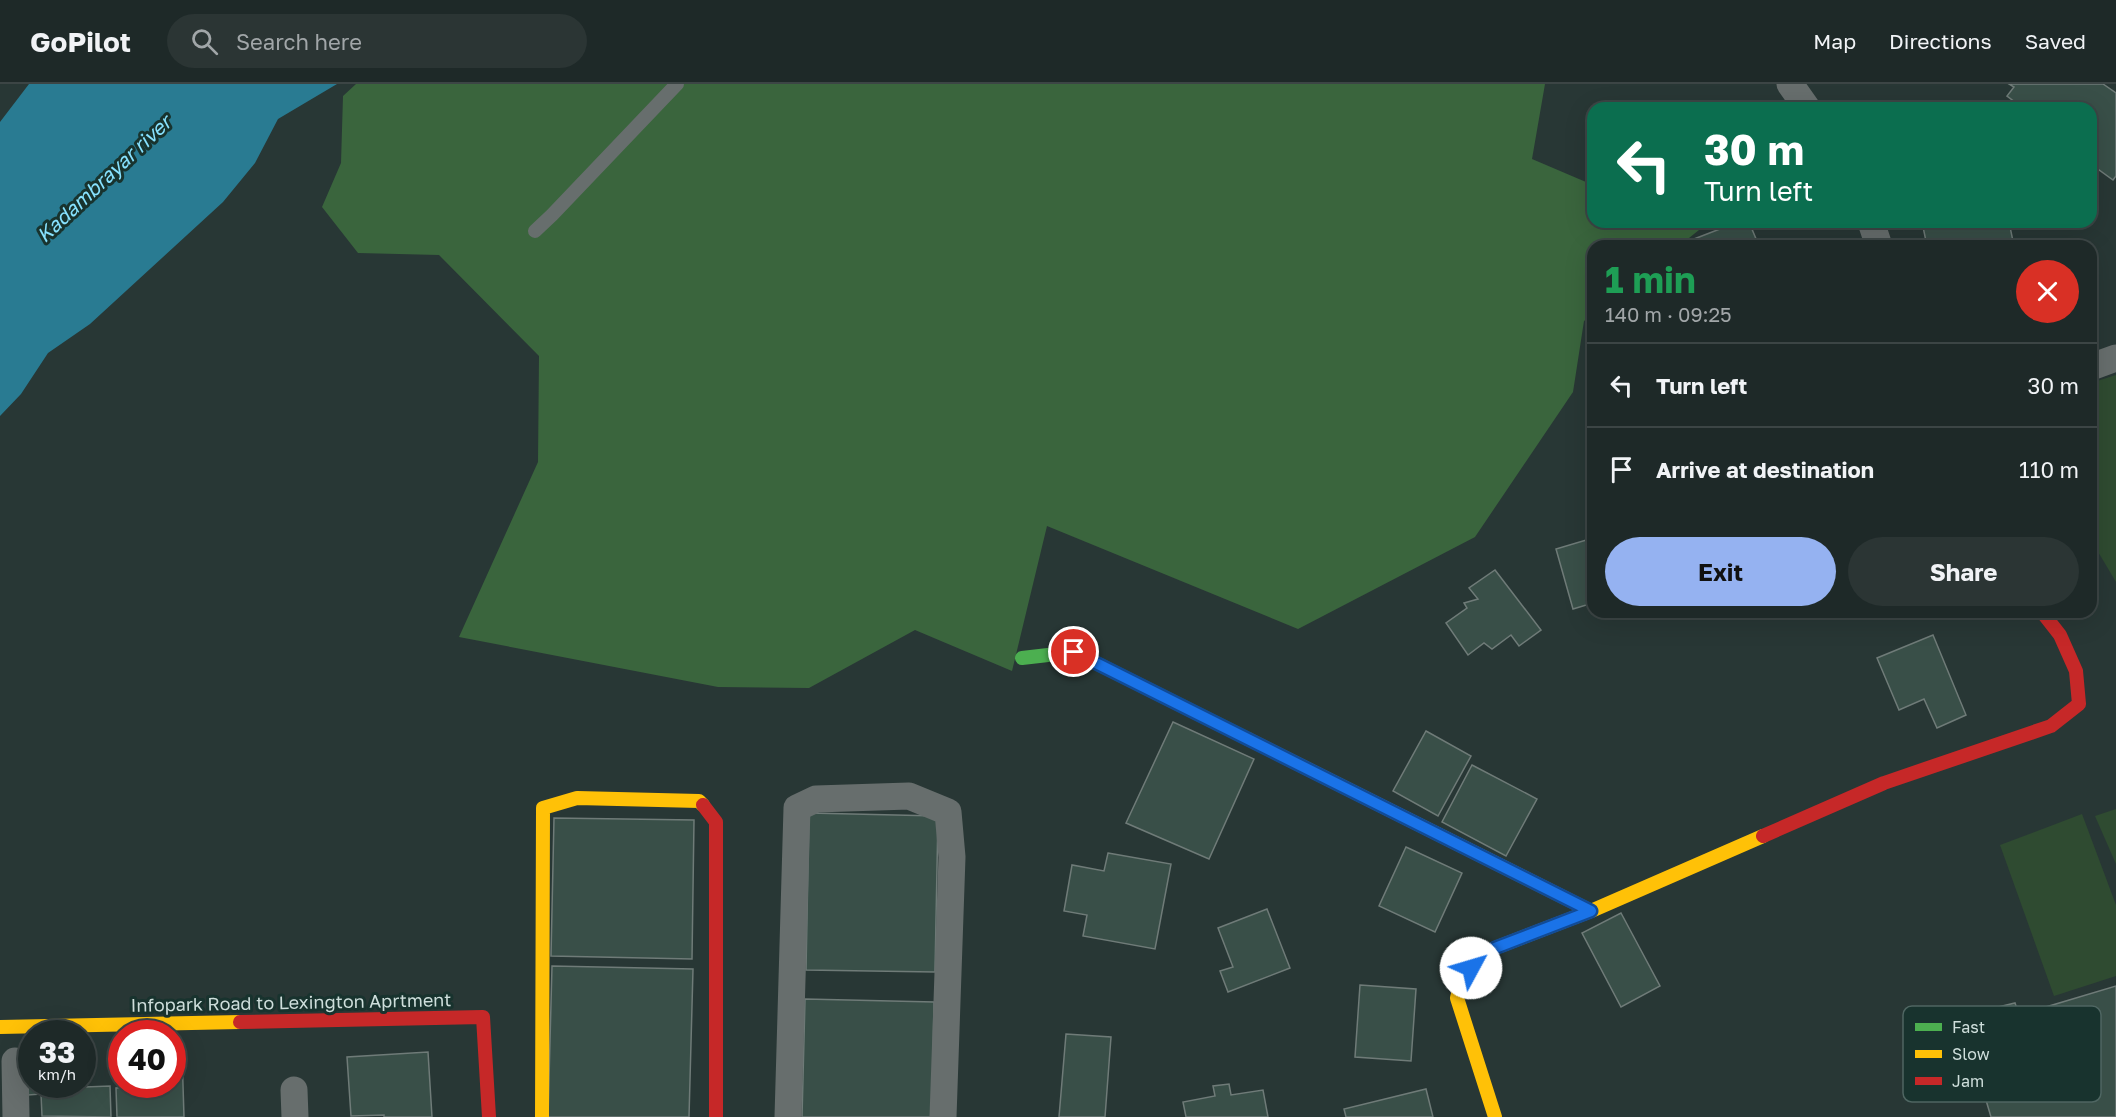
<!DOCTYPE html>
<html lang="en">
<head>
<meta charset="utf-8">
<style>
	body { margin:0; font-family:"Golos Text",sans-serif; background:#2b3534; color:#f1f3f6; height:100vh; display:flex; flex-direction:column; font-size:22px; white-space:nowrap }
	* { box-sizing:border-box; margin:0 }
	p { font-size:20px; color:#a1a6a8 }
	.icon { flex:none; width:33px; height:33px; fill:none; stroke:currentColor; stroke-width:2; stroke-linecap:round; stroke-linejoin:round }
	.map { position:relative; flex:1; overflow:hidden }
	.drawer { position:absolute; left:1587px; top:156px; width:510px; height:378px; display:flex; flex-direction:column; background:#1e2928; border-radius:18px; box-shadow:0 6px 24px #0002,0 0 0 2px #3c4545 }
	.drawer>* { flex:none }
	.banner { position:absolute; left:1587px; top:18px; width:510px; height:126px; border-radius:18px; box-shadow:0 6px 24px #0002,0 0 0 2px #3c4545; background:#0b6e4f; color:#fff; overflow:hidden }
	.speed { position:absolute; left:18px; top:936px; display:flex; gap:12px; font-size:30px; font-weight:700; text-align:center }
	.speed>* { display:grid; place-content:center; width:78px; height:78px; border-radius:50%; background:#1e2928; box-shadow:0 6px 24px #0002,0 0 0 2px #3c4545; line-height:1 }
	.speed small { font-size:15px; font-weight:400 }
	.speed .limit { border:9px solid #d22; background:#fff; color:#111 }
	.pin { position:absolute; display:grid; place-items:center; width:51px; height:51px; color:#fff; margin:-26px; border:3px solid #fff; border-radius:50%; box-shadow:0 2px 6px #0007 }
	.me { position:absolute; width:66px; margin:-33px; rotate:51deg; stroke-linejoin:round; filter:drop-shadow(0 0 4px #0008) }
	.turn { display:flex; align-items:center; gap:21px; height:126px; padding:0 18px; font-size:27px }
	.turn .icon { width:78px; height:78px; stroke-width:2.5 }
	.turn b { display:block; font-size:42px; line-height:51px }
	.round { display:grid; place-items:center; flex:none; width:63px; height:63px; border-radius:32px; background:#2b3534 }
	.headline { display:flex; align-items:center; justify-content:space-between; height:102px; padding:0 18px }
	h1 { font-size:36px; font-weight:700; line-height:45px; color:#1e9e55 }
	.button { display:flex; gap:12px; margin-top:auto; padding:12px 18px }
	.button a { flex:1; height:69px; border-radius:36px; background:#95b2f1; color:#111; font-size:24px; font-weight:700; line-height:69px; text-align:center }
	.button a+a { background:#2b3534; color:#f1f3f6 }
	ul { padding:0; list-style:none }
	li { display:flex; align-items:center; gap:18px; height:84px; padding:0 18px; border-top:2px solid #3c4545 }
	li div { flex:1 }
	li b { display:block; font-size:22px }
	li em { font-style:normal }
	header { display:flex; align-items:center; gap:36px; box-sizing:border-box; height:84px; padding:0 30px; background:#1e2928; border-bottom:2px solid #3c4545 }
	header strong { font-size:28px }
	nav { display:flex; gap:33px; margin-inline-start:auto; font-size:21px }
	.search { width:420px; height:54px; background:#2b3534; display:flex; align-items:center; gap:15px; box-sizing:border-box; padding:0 21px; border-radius:33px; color:#a1a6a8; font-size:22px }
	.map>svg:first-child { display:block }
	.green { fill:#2f4b31 }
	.forest { fill:#3a653d }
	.water { fill:#297b92 }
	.building { fill:#394f48; stroke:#6f7b78; stroke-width:1.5 }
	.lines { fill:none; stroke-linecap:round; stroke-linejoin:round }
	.lane { stroke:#676e6d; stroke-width:14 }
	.street { stroke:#676e6d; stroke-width:27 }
	.fast { stroke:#4caf50; stroke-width:14 }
	.slow { stroke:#ffc107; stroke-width:14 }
	.jam { stroke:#c62828; stroke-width:14 }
	.route-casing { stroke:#114b97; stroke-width:15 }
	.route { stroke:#1a73e8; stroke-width:10 }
	.labels { text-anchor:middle; stroke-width:6; stroke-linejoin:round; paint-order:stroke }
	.street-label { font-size:18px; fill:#cededb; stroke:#18332e }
	.water-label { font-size:20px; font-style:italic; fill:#87e2ff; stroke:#18332e }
	.key { fill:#18332e; stroke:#4f6662; stroke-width:1.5 }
	.key-label { font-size:16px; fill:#cededb }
</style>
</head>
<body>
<header>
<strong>GoPilot</strong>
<div class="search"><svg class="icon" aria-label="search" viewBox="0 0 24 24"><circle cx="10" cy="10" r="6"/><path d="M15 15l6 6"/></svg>Search here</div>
<nav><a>Map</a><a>Directions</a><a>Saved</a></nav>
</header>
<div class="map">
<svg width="2116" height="1033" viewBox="0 0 2116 1033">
	<rect width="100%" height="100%" fill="#283735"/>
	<g class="green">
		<polygon points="2116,291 2116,498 2091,456 2091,299"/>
		<polygon points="2116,725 2116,780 2095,732"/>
		<polygon points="2082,730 2116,821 2116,892 2054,912 2000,761"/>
	</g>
	<polygon class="forest" points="356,0 1545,0 1532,75 1593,101 1593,138 1680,138 1699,146 1679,162 1593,162 1593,230 1584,237 1573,308 1475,453 1298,545 1047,442 1012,587 915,546 809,604 718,603 459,553 538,378 539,272 439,171 358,169 322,123 341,79 343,12"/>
	<polygon class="water" points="29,0 337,0 278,35 255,79 223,118 90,240 48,269 21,310 0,332 0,38"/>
	<g class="building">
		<polygon points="2009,0 2103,0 2116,9 2116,92 2113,96 2091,80 2091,24 2023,24 2007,12 2014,3"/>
		<polygon points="1738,138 1749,138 1759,162 1697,162 1694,155"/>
		<polygon points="1922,138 2009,138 2014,162 1927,162"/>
		<polygon points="2091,231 2097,253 2091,254"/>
		<polygon points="1593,454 1593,519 1573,525 1556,465"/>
		<polygon points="1495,486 1541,546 1519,562 1511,551 1492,565 1484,559 1468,571 1446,539 1467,524 1464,519 1478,515 1469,504"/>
		<polygon points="1933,551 1966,631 1937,644 1924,615 1899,626 1877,574"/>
		<polygon points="1173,638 1254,675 1209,775 1126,739"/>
		<polygon points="1426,647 1471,672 1438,732 1393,707"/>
		<polygon points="1472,681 1537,715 1506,772 1442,738"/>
		<polygon points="809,729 938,732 935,888 806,886"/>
		<polygon points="554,734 694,736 692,875 551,872"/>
		<polygon points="1406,763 1462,789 1435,848 1379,822"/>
		<polygon points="1108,769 1171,780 1155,865 1083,852 1087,831 1064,827 1072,781 1104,787"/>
		<polygon points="1267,825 1290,884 1228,908 1220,887 1233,883 1218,844"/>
		<polygon points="1621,829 1660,902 1621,923 1582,849"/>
		<polygon points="552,882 693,885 689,1033 548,1033"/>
		<polygon points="1360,901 1416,905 1411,977 1355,973"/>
		<polygon points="2116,902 2116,1033 1991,1033 1961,932 2015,919 2019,931"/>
		<polygon points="805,915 934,918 932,1033 802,1033"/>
		<polygon points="1066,950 1111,953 1105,1033 1059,1033"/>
		<polygon points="82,967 85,1003 110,1002 111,1033 42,1032 41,1010 28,1011 26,969 32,969 32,1000 82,1000"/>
		<polygon points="428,968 432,1033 384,1033 384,1031 351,1032 347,973"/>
		<polygon points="182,969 184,1033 117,1033 116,1004 134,1003 134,1000 172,1000 172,970"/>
		<polygon points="1229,1000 1231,1011 1263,1006 1268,1033 1186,1033 1183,1018 1215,1012 1213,1002"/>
		<polygon points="1426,1005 1433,1033 1346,1033 1344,1025"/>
	</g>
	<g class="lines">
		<polyline class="lane" points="535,147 552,131 677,0"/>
		<g class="street">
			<polyline points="1790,0 1807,24"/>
			<polyline points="1871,138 1879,162"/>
			<polyline points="2091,283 2116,274"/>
			<polyline points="15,977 16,1033"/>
			<polyline points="294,1006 295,1033"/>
			<polyline points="788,1033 797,724 816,715 909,712 948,728 952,773 943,1033"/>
		</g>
		<polyline class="fast" points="1022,574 1074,568 1248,655"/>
		<g class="slow">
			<polyline points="1248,655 1591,827"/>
			<polyline points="0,943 240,938"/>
			<polyline points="542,1033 543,724 577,714 699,717 703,721"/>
			<polyline points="1495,1033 1457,914 1461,898 1471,883 1495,864 1591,827 1763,752"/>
		</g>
		<g class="jam">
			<polyline points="703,721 716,738 716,1033"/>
			<polyline points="1763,752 1884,699 2051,642 2079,620 2076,587 2060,551 2042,528"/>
			<polyline points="240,938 483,933 489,1033"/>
		</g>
	</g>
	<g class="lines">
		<defs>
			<polyline id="route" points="1074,568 1591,827 1495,864 1471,884"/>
		</defs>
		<use href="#route" class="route-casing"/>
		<use href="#route" class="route"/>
	</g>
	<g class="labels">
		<g class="street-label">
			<text transform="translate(291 919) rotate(-1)" y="6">Infopark Road to Lexington Aprtment</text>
		</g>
		<g class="water-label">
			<text transform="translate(104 95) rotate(-43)" y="7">Kadambrayar river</text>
		</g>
	</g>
	<rect x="1903" y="922" width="198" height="96" rx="9" class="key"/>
	<rect x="1915" y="939" width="27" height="8" fill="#4caf50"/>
	<rect x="1915" y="966" width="27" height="8" fill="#ffc107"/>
	<rect x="1915" y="993" width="27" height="8" fill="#c62828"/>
	<g class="key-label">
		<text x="1952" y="949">Fast</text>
		<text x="1952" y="976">Slow</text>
		<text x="1952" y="1003">Jam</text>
	</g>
</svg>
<div class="speed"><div>33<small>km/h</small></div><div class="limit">40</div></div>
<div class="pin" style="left:1074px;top:568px;background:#d93025"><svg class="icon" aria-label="arrive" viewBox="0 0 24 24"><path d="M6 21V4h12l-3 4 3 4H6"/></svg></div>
<svg class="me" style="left:1471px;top:884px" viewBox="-20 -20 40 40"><circle r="19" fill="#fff"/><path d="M0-13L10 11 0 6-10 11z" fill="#1a73e8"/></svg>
<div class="banner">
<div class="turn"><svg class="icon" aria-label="left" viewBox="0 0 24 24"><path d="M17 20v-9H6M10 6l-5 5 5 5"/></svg><div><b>30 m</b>Turn left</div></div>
</div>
<section class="drawer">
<div class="headline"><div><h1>1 min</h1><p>140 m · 09:25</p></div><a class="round" style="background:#d93025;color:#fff"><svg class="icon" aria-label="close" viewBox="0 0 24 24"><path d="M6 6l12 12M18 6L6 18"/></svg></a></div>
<ul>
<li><svg class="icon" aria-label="left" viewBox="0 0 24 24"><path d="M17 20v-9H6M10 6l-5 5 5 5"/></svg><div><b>Turn left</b></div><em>30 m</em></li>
<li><svg class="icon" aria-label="arrive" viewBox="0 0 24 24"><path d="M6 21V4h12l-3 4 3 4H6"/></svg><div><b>Arrive at destination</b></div><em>110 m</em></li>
</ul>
<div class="button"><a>Exit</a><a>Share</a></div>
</section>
</div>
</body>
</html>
